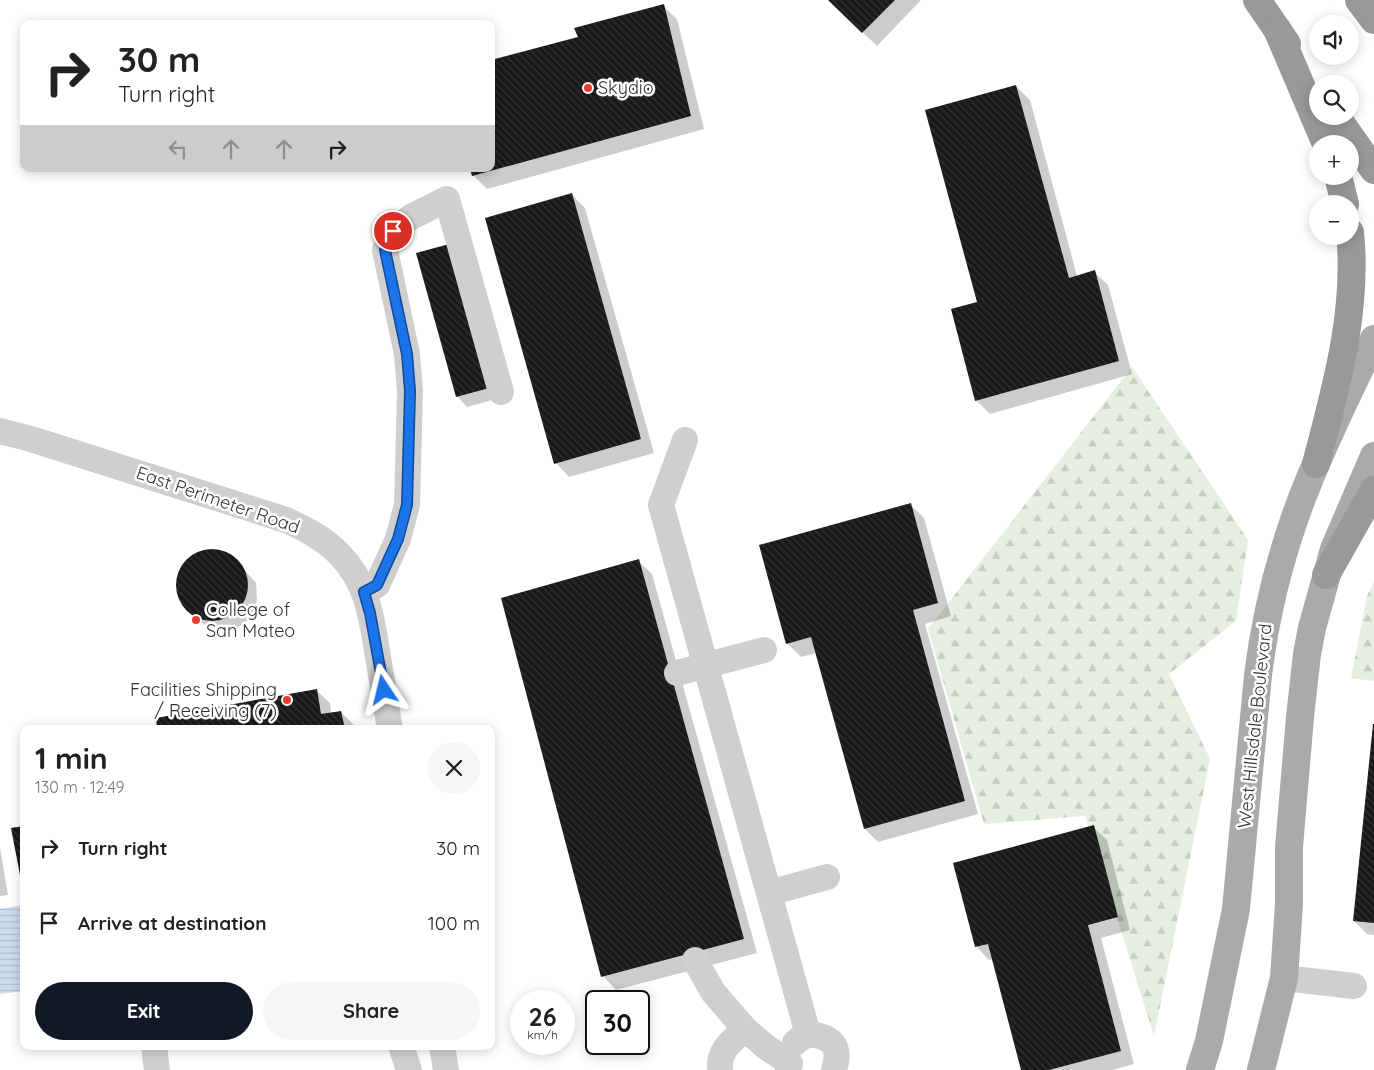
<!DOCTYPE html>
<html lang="en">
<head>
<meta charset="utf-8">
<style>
	body { margin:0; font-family:Quicksand,sans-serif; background:#f6f6f6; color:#222; height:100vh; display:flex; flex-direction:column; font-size:19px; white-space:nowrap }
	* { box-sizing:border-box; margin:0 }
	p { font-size:16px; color:#767676 }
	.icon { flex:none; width:28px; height:28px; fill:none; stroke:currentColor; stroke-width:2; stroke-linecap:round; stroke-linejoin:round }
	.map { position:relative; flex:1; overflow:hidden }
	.sheet { position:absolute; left:20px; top:725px; width:475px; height:325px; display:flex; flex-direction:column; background:#fff; border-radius:10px; box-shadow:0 2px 12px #0003 }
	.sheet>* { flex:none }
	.hud { position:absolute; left:20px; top:20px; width:475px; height:152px; border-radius:10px; box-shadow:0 2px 12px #0003; background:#fff; color:#222; overflow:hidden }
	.controls { position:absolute; left:1309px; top:15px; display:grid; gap:10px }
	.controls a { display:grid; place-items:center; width:50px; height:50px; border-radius:50%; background:#fff; box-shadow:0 2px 12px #0003; font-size:25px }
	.speed { position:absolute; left:510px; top:990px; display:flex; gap:10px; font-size:25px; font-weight:700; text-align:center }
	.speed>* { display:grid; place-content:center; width:65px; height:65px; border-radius:50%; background:#fff; box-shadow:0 2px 12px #0003; line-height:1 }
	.speed small { font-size:12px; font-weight:400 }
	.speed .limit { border:2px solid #111; border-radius:8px; background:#fff; color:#111 }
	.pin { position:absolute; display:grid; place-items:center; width:42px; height:42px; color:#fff; margin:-21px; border:2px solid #fff; border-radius:50%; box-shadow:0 1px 5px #0007 }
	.me { position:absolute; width:55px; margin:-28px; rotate:350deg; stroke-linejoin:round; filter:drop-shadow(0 0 4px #0008) }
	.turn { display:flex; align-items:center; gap:18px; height:105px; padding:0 15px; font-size:22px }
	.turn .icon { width:65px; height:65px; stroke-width:2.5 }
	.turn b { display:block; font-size:35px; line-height:42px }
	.lanes { display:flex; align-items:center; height:48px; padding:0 15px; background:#0003; justify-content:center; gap:25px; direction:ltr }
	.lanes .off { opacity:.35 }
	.round { display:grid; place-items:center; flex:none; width:52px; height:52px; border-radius:26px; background:#f6f6f6 }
	.head { display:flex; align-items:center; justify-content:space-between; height:85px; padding:0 15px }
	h1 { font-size:30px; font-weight:800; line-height:38px }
	.cta { display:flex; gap:10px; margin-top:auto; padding:10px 15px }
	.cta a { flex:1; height:58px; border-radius:30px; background:#111827; color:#fff; font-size:20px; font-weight:800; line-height:58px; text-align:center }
	.cta a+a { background:#f6f6f6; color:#222 }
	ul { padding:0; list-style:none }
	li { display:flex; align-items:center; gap:15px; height:75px; padding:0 15px }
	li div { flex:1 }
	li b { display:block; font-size:19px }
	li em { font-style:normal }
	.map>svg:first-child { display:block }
	.forest { fill:url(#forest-firs) }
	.water { fill:url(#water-rules) }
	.shadow { fill:#0003 }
	.building { fill:url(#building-back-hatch) }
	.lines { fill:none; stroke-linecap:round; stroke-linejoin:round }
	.minor { stroke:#cfcfcf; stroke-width:26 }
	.major { stroke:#aaa; stroke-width:28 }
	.highway { stroke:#999; stroke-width:28 }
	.route-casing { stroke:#114b97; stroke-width:12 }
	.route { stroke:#1a73e8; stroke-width:9 }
	.poi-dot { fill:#ed3a30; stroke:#fff; stroke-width:2 }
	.labels { text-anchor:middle; stroke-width:5; stroke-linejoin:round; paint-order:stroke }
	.poi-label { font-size:18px; fill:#323232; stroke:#fff; text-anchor:start }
	.street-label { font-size:18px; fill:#323232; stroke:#fff }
</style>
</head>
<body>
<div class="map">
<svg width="1374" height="1070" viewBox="0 0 1374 1070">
	<defs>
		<pattern id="forest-firs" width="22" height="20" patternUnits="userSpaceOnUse" patternTransform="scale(1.25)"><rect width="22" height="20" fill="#e6efe0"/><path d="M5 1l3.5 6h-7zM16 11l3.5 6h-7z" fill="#c6cdc1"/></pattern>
		<pattern id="water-rules" width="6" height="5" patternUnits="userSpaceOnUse" patternTransform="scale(1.25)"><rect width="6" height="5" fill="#ccddef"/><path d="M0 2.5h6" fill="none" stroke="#b0becd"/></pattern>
		<pattern id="building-back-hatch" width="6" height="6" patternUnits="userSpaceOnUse" patternTransform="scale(1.25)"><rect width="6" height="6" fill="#191919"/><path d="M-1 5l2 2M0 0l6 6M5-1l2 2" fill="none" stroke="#323232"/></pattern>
	</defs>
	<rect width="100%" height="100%" fill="#fff"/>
	<g class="forest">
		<polygon points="1132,367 1248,540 1236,621 1169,674 1210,759 1154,1036 1085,816 984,824 928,629"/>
		<polygon points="1374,582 1374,681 1351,678 1367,596"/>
	</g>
	<polygon class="water" points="24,905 24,991 0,994 0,909"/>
	<g class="shadow">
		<polygon points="829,0 921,0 877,46"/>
		<polygon points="663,6 677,19 704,129 487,189 473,175 471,169 491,169 580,38"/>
		<polygon points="1016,86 1030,100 1077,276 1094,272 1108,285 1132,374 990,414 976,400 979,303"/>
		<polygon points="572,195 585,208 654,453 569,477 556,463"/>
		<polygon points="418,254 503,397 467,407 457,396"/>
		<polygon points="910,504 924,518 951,616 925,624 978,814 878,842 865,829 817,653 801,657 787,643"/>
		<polygon points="209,550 226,553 234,558 256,583 257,600 254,611 248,620 240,626 230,630 219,630 208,627 199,621 181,601 178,591 178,580 181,570 192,556"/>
		<polygon points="638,561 652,574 757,953 616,990 603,976"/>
		<polygon points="316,690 330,703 331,714 341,712 354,725 355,729 159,729"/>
		<polygon points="1374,723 1374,935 1367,934 1354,921"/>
		<polygon points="1093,827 1107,840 1130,930 1101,938 1134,1064 1112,1070 1022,1070 994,959 989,960 976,946"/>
		<polygon points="0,847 8,895 0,896"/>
	</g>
	<g class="building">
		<polygon points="828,0 895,0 862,33"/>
		<polygon points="664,4 691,116 472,176 470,169 491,169 491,60 578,37 574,28"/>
		<polygon points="1016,85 1069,278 1095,270 1119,361 975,401 951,309 977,302 925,110"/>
		<polygon points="572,193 641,439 554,464 485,218"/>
		<polygon points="453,243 493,387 456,397 416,253"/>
		<polygon points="911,503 938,603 913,610 965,801 864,829 811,637 786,644 759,545"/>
		<circle cx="212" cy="585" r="36"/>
		<polygon points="639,559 744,939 601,977 501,598"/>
		<polygon points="317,689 321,714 341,711 345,729 157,729 156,718"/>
		<polygon points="1373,724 1374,724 1374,923 1353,921"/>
		<polygon points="1094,825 1118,917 1088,925 1121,1051 1049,1070 1021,1070 988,944 975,947 953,863"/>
		<polygon points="24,826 24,875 20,875 11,828"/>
	</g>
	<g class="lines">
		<g class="minor">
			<path d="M0 431 31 439 286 520C306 529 325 539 340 555 368 583 372 620 378 657 382 681 386 705 390 729"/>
			<polyline points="685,440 661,505 808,1034"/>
			<polyline points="364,592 377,585 398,539 407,505 410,391 407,354 385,250 393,231 411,217 447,199 501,392"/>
			<polyline points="677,673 764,650"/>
			<polyline points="769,893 827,877"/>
			<polyline points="695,960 713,992 745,1029 766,1047 790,1063 788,1070"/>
			<polyline points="1284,978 1354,986"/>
			<path d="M795 1043C802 1036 807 1034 816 1035 836 1039 840 1051 834 1070"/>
			<polyline points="154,1046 157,1070"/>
			<polyline points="401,1046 409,1070"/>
			<polyline points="442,1046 446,1070"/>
			<path d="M720 1070C718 1050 732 1041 745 1029"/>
		</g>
		<g class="major">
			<path d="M1200 1070 1209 1041 1236 909 1258 675C1266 611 1282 548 1306 488 1326 437 1351 388 1374 339"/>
			<polyline points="1261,1070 1284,978 1289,904 1289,847 1300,717 1307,654 1312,628 1334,549 1374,456"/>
		</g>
		<g class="highway">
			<polyline points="1257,0 1287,44"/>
			<polyline points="1359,0 1374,20"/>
			<polyline points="1277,29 1326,144"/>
			<polyline points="1336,116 1374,170"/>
			<polyline points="1338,176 1345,204"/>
			<path d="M1316 464C1336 388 1358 311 1350 232"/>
			<polyline points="1326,575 1374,490"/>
		</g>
	</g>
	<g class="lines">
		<defs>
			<polyline id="route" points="384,690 370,613 364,592 377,585 398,539 407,505 410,391 407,354 385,250 393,231"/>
		</defs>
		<use href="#route" class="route-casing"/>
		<use href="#route" class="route"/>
	</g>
	<g class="poi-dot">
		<circle cx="588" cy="88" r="5"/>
		<circle cx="196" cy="620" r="5"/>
		<circle cx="287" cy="700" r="5"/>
	</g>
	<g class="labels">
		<g class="poi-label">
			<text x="598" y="94">Skydio</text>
			<text x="206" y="616">College of<tspan x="206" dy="21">San Mateo</tspan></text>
			<text x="277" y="696" text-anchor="end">Facilities Shipping<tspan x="277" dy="21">/ Receiving (7)</tspan></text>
		</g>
		<g class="street-label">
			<text transform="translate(218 500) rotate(19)" y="6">East Perimeter Road</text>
			<text transform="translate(1255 726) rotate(-84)" y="6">West Hillsdale Boulevard</text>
		</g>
	</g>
</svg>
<div class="controls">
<a><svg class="icon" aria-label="sound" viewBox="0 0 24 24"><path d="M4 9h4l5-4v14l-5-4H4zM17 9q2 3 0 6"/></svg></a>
<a><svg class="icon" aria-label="search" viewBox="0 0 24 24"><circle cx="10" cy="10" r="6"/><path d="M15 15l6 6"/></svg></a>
<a>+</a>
<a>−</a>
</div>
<div class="speed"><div>26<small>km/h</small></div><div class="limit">30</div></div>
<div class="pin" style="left:393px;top:231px;background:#d93025"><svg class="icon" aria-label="arrive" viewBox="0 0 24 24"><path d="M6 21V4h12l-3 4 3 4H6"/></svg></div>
<svg class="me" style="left:384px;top:690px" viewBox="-20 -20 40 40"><path d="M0-17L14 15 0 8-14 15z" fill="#1a73e8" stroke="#fff" stroke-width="4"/></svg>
<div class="hud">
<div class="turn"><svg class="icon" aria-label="right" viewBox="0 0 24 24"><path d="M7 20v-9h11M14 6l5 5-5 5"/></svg><div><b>30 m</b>Turn right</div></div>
<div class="lanes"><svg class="icon off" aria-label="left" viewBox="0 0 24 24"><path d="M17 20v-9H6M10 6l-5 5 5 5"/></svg><svg class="icon off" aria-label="ahead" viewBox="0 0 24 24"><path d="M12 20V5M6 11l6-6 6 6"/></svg><svg class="icon off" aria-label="ahead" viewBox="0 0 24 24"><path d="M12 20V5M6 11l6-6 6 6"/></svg><svg class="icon" aria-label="right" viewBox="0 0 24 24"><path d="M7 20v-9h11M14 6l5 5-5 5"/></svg></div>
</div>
<section class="sheet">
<div class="head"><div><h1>1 min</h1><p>130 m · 12:49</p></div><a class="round"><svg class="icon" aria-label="close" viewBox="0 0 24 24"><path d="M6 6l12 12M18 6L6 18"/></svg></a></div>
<ul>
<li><svg class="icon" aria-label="right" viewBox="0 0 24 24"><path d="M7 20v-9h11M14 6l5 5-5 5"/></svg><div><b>Turn right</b></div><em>30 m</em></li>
<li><svg class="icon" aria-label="arrive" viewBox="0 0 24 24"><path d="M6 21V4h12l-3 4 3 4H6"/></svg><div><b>Arrive at destination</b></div><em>100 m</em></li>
</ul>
<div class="cta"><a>Exit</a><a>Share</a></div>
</section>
</div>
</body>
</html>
